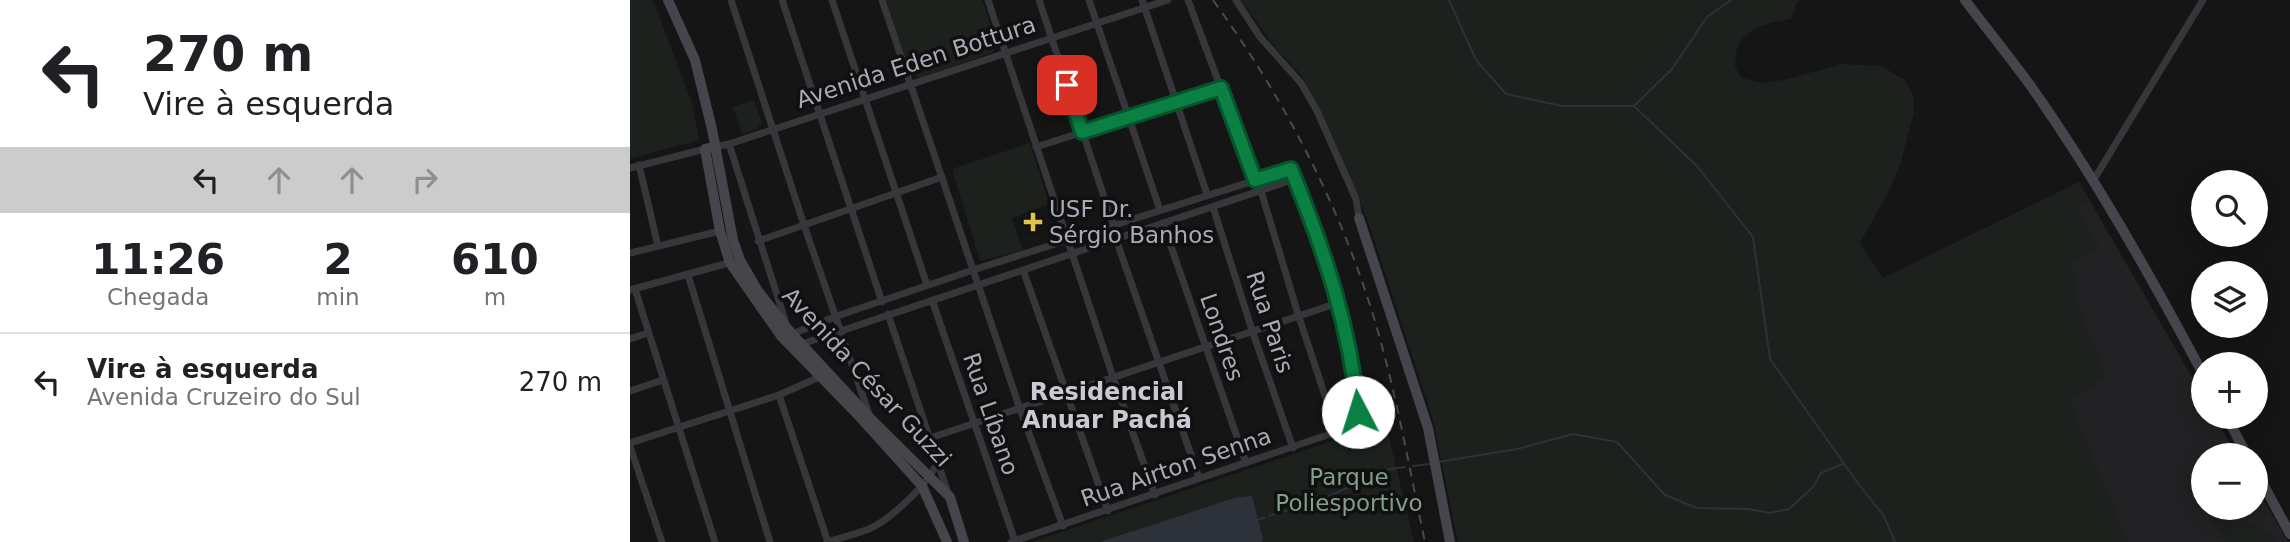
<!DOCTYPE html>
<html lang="pt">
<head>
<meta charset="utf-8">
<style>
	body { margin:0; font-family:"DejaVu Sans",sans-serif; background:#f6f6f6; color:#202124; height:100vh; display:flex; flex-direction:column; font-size:26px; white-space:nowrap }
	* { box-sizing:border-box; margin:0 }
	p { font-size:23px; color:#757577 }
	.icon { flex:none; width:38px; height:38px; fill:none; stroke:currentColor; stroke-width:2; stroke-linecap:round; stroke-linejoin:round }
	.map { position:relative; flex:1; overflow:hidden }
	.side { display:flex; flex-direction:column; background:#fff; width:630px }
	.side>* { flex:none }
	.banner { background:#fff; color:#202124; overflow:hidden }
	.controls { position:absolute; left:1561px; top:170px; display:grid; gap:14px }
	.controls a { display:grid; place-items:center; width:77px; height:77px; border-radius:50%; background:#fff; box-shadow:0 4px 18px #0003; font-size:35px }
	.pin { position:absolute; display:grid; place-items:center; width:60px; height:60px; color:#fff; margin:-30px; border-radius:14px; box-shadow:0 4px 10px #0006 }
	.me { position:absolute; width:77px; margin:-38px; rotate:355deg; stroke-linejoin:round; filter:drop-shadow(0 0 5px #0008) }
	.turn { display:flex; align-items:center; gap:24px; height:147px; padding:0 28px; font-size:32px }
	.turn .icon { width:91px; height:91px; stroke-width:2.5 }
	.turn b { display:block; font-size:49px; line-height:60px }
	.lanes { display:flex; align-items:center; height:66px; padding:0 28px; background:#0003; justify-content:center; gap:35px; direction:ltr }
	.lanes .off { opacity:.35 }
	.eta { display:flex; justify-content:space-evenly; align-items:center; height:119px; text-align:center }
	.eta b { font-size:42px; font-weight:800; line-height:49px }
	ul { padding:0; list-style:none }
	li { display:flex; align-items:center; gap:21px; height:98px; padding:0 28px; border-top:2px solid #e0e0e0 }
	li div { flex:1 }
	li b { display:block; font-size:26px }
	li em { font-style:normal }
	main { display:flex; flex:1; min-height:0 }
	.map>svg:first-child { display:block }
	.built { fill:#222123 }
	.green { fill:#1c211d }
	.water { fill:#2d3139 }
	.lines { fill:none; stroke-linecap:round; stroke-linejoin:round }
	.stream { stroke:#2d3139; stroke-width:2 }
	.street { stroke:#37373b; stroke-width:7 }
	.secondary { stroke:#45454b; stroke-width:10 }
	.rail { stroke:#4a4a50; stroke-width:2; stroke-dasharray:9 7; stroke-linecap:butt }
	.route-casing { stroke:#07532c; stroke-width:18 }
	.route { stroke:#0b8043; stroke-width:12 }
	.poi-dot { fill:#dbc649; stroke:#101011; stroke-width:2.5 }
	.labels { text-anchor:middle; stroke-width:7; stroke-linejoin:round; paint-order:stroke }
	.street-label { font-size:23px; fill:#a9aab5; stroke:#101011 }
	.poi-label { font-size:23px; fill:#a9aab5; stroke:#101011; text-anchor:start }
	.park-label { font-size:23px; fill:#829e89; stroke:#101011 }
	.neighbourhood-label { font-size:24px; font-weight:bold; fill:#c9cad2; stroke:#101011 }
</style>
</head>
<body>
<main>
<section class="side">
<div class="banner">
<div class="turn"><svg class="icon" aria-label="left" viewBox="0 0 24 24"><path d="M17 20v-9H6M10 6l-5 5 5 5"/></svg><div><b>270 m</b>Vire à esquerda</div></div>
<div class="lanes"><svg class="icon" aria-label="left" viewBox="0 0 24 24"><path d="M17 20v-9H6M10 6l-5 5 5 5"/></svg><svg class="icon off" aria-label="ahead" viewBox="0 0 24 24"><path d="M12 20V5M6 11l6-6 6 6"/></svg><svg class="icon off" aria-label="ahead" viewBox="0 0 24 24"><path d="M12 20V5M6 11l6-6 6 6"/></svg><svg class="icon off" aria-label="right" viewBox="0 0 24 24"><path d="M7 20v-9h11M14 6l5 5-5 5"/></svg></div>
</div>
<div class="eta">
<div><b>11:26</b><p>Chegada</p></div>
<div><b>2</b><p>min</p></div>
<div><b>610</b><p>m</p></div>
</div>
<ul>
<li><svg class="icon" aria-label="left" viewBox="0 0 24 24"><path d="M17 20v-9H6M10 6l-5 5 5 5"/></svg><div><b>Vire à esquerda</b><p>Avenida Cruzeiro do Sul</p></div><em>270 m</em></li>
</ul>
</section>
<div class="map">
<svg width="1660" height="542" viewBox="0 0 1660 542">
	<rect width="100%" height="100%" fill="#151516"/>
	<polygon class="built" points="1449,182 1573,396 1573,416 1585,417 1607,455 1573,455 1573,508 1626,508 1626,487 1658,542 1390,542"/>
	<g class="green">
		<polygon points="0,0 23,0 62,103 69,140 0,159"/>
		<polygon points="256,0 352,0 365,39 364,52 289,78 280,73"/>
		<path d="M611 0H1171L1167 3 1161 19C1143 22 1119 26 1109 44 1106 50 1106 60 1105 67L1112 78 1134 83 1153 80 1213 64 1251 66 1275 80 1283 95 1284 112 1270 165 1259 191 1230 243 1253 278 1449 182 1460 201 1448 210 1469 248 1439 265 1447 280V304L1477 378 1443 397 1440 402 1498 542H828L803 420 743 236 728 196 672 76 644 46Z"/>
		<polygon points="124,100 132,123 126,129 112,134 103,107"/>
		<polygon points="400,143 419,204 382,218 393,250 350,261 322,169"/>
		<polygon points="755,420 784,542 402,542 720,435"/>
		<polygon points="1581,511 1640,531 1646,542 1595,542 1580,514"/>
	</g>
	<polygon class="water" points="622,496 633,539 631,542 470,542 604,498"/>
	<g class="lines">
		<g class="stream">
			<polyline points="819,0 846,60 876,94 932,106 1004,106 1067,166 1123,237 1140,359 1227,482 1254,516 1265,542"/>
			<polyline points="1004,106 1042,69 1077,17 1101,0"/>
			<polyline points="808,462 887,449 943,434 987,442 1035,495 1067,508 1118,509 1140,513 1159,509 1184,486 1191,473 1213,464"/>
			<polyline points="783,466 799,464"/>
			<polyline points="639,516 697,497 760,469 775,467"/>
			<polyline points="626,520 634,518"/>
		</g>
		<g class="street">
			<polyline points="101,0 174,225 239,414"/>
			<polyline points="152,0 252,302"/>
			<polyline points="202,0 297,285"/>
			<polyline points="252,0 390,409 433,526"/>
			<polyline points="358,0 483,377 525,495"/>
			<polyline points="409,0 483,224"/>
			<polyline points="459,0 530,210"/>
			<polyline points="512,0 577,194"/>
			<polyline points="558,0 625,180"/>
			<polyline points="606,0 630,37 671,83 687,111 726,199 729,218"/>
			<polyline points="99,144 155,320"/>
			<polyline points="85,147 99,144 538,0"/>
			<polyline points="406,147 591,88"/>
			<polyline points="9,165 28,246"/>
			<polyline points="0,168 75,149"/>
			<polyline points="1463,181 1573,0"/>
			<polyline points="631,191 668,314 707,432"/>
			<polyline points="583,207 622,330 663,448"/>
			<polyline points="533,223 616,463"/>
			<polyline points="486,239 569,478"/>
			<polyline points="128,241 312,177"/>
			<polyline points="0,253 90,231"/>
			<polyline points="393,270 478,511"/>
			<polyline points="58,275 140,542"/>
			<polyline points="5,289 85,542"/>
			<polyline points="0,290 102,262"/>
			<polyline points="302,300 385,541"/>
			<polyline points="258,314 319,496"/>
			<polyline points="161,331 162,334 207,316 343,270 661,169 688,236 718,339 724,370 728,412 721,427 381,542"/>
			<polyline points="0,339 18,333"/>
			<polyline points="172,344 665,179"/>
			<polyline points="0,391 33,380"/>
			<polyline points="149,395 198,542"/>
			<polyline points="300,438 708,303"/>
			<polyline points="0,443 149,395 194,375"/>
			<polyline points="0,446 32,542"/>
			<path d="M197 542C211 538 226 534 239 529 261 519 301 482 308 460"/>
		</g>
		<g class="secondary">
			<polyline points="38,0 65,60 82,129 103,240 110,260 128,291 162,334 240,418 320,497 334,542"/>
			<path d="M1335 0C1356 28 1379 56 1400 85 1465 177 1520 275 1573 374"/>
			<polyline points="85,147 75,149 90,231 100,263 151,336 227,414 292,486 317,542"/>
			<polyline points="729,218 798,428 820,542"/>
			<polyline points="1596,416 1617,455"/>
			<polyline points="1626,471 1660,534"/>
		</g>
		<path class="rail" d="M583 0C653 97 709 203 744 318 766 391 779 467 795 542"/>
	</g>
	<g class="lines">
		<defs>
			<path id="route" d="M437 85 452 132 591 88 625 180 661 169C694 250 720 325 728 412"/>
		</defs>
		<use href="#route" class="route-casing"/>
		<use href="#route" class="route"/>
	</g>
	<path class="poi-dot" d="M399.5 211.5h7v7h7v7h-7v7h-7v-7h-7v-7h7z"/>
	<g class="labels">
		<g class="street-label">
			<text transform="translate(286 62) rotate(-18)" y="8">Avenida Eden Bottura</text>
			<text transform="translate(640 322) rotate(72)" y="8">Rua Paris</text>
			<text transform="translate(592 337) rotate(71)" y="8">Londres</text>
			<text transform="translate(237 377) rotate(47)" y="8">Avenida César Guzzi</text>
			<text transform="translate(361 414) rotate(71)" y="8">Rua Líbano</text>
			<text transform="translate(546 467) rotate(-19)" y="8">Rua Airton Senna</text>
		</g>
		<g class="poi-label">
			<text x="419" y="217">USF Dr.<tspan x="419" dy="26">Sérgio Banhos</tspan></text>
		</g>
		<g class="park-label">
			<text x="719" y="485">Parque<tspan x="719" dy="26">Poliesportivo</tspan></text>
		</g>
		<g class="neighbourhood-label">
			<text x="477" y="400">Residencial<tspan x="477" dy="28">Anuar Pachá</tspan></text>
		</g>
	</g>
</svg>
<div class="controls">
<a><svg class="icon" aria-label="search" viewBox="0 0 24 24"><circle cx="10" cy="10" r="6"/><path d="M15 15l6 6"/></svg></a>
<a><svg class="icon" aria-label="layers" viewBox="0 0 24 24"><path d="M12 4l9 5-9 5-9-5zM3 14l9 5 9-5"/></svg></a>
<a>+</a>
<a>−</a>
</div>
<div class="pin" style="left:437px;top:85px;background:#d93025"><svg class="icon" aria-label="arrive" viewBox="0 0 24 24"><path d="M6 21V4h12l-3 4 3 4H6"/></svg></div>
<svg class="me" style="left:728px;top:412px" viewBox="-20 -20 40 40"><circle r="19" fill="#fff"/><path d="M0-13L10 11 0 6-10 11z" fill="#0b8043"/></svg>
</div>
</main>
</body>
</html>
